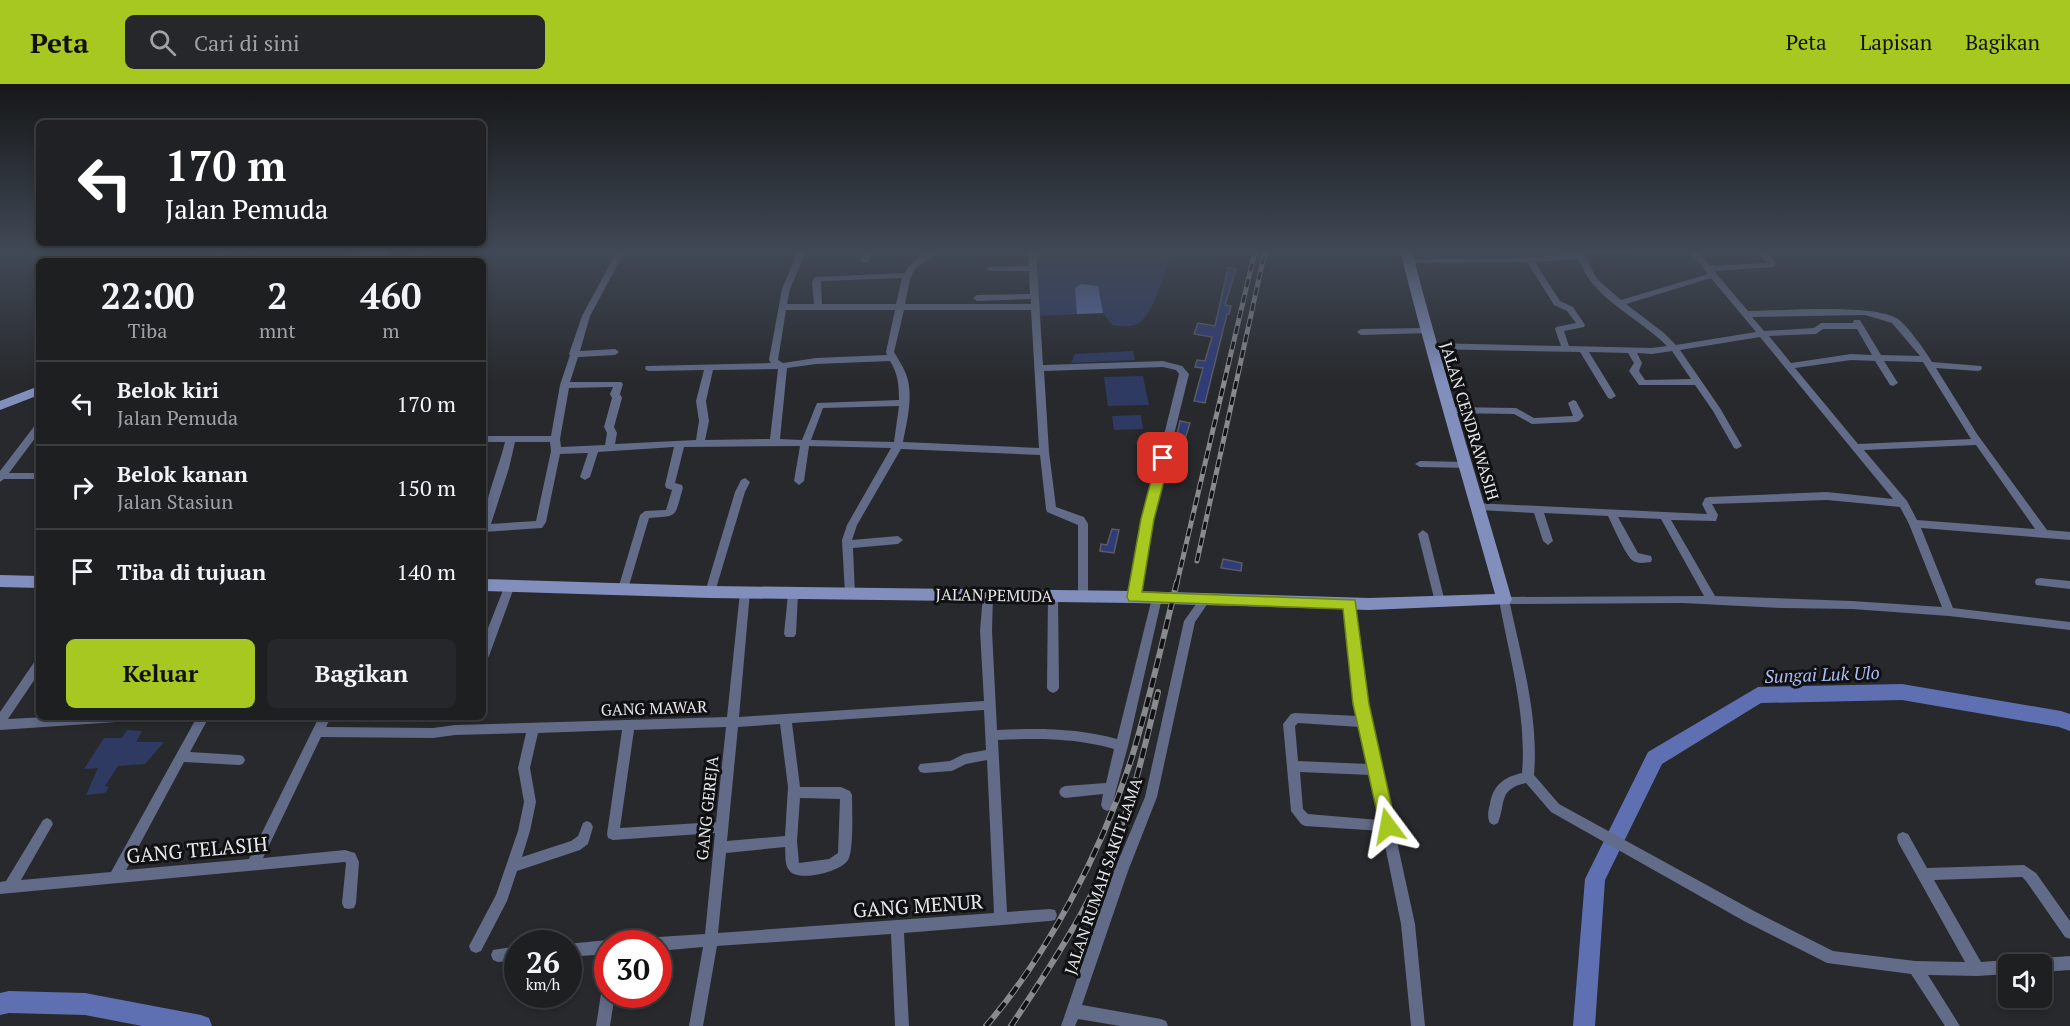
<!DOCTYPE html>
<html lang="id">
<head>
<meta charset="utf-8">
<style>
	body { margin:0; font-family:"PT Serif",serif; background:#25272a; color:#f1f3f6; height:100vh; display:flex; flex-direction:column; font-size:22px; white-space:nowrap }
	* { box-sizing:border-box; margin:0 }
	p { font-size:20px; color:#a0a2a5 }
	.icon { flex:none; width:33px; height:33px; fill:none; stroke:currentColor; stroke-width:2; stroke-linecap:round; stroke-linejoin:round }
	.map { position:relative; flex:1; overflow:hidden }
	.sheet { position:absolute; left:36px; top:174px; width:450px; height:462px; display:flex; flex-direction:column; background:#1d1f21; border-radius:9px; box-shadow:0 3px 9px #0003,0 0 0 2px #3b3d3f }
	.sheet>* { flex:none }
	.banner { position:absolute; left:36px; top:36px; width:450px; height:126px; border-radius:9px; box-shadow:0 3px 9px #0003,0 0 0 2px #3b3d3f; background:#202124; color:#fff; overflow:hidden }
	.buttons { position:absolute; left:1998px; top:870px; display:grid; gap:12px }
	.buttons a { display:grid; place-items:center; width:54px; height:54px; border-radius:9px; background:#1d1f21; box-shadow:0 3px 9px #0003,0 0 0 2px #3b3d3f; font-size:30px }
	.speed { position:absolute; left:504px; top:846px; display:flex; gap:12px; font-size:30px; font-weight:700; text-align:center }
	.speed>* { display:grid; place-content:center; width:78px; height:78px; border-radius:50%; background:#1d1f21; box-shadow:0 3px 9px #0003,0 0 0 2px #3b3d3f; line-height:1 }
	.speed small { font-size:15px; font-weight:400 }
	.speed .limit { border:9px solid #d22; background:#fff; color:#111 }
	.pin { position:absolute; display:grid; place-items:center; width:51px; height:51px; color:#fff; margin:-26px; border-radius:12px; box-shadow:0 3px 9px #0006 }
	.me { position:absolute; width:66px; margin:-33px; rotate:347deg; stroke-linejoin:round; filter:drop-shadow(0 0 4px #0008) }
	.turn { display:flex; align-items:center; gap:21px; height:126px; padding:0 30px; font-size:27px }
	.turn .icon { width:78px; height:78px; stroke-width:2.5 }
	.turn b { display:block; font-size:42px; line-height:51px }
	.eta { display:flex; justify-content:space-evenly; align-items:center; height:102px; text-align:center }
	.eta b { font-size:36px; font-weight:700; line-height:42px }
	.primary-button { display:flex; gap:12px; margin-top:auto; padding:12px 30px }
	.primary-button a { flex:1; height:69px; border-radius:9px; background:#a6c820; color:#111; font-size:24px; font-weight:700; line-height:69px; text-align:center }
	.primary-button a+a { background:#25272a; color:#f1f3f6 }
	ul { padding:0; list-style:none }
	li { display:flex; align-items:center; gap:18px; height:84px; padding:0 30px; border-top:2px solid #3b3d3f }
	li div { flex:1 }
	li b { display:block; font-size:22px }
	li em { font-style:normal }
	header { display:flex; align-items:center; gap:36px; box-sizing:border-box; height:84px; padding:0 30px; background:#a6c820; color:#111 }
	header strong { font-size:28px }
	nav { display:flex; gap:33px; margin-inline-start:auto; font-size:21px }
	.search { width:420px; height:54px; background:#25272a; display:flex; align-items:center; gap:15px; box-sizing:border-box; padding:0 21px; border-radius:9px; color:#a0a2a5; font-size:22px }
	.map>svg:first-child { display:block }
	.green { fill:#2f3a63 }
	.water { fill:#5e70b1 }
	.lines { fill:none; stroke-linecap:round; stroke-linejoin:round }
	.river { fill:#5e70b1; fill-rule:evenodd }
	.building { fill:#2f3c79; stroke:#5b5c61; stroke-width:1.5 }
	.street { fill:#626b87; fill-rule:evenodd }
	.secondary { fill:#828fbd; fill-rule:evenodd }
	.rail-far1-casing { stroke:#898a8d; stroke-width:5 }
	.rail-casing { stroke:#898a8d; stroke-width:6 }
	.rail-far1 { stroke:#111113; stroke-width:3; stroke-dasharray:8; stroke-linecap:butt }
	.rail { stroke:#111113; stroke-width:4; stroke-dasharray:10; stroke-linecap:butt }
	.route { fill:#a6c820; stroke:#6c8215; stroke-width:1.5 }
	.labels { text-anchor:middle; stroke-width:6; stroke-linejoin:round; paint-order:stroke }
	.street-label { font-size:16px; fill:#e7e8ea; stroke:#111113 }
	.water-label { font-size:18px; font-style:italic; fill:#acbcf3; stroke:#111113 }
	.near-street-label { font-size:20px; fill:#e7e8ea; stroke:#111113 }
</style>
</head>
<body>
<header>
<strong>Peta</strong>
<div class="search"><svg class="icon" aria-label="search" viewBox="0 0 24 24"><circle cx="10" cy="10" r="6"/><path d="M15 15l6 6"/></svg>Cari di sini</div>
<nav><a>Peta</a><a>Lapisan</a><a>Bagikan</a></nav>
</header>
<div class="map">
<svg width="2070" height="942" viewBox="0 0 2070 942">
	<rect width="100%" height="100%" fill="#27292c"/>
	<g class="green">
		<path d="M1032 167H1172C1165 185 1155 229 1139 239 1132 244 1120 242 1112 241L1103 229 1036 232Z"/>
		<polygon points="1133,267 1135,276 1071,279 1075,270"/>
		<polygon points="1143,292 1149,321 1108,322 1104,293"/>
		<polygon points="1141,331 1143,345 1114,346 1112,332"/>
		<polygon points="127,646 142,647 136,658 164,658 145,680 118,682 105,702 109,703 105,709 86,711 98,684 84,685 104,654 122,654"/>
	</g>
	<polygon class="water" points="1081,200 1098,202 1103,229 1077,230 1075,204"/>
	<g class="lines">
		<g class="river">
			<polygon points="1902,600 2061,627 2070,630 2070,647 2059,643 1902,616 1761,619 1662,680 1605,796 1595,942 1573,942 1585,795 1648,668 1758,603"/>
			<polygon points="9,907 85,909 201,931 209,934 212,942 142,942 85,931 9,929 0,931 0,909"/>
		</g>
	</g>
	<g class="building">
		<polygon points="1228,184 1236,185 1225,221 1231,222 1229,230 1227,230 1205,319 1194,317 1203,284 1195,283 1197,276 1205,277 1212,253 1194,250 1198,239 1215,242"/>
		<polygon points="1180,337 1190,339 1183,361 1175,359"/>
		<polygon points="1112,445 1119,446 1114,469 1100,467 1101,460 1107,461"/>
		<polygon points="1223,475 1242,479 1241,487 1221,484"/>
	</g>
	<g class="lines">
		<g class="street">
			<polygon points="219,167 227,167 219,177 211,177"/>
			<polygon points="418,167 426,167 419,177 411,177"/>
			<path d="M617 167H625L590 232 580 267 615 265 619 268 615 271 578 273 570 298H621L623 300 620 310 622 314 614 343 617 349 615 360 696 356 699 337 696 317 704 286 649 287 646 286 645 284 646 282 771 279 769 276 782 205 798 167H806L790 205 787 220H814L812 198 815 193 905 189C910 177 926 166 938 167L915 185 910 195 905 220H1031V215L977 217 973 214 977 211 1030 210 1029 187H990L986 185 990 183 1029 182 1028 167H1036L1043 281 1163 277 1182 282 1189 290 1153 436 1138 516H1130L1129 513 1143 436 1179 290 1176 286 1163 283 1044 287 1049 368 1056 423 1084 433 1088 440V513L1087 516H1079L1078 513V441L1047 428 1046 425 1040 371 901 365 857 441 852 456 898 452 903 456 898 460 853 464 855 510 854 513H846L845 510 842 456 847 441 891 364 809 362 804 397 799 401 794 397 800 362 684 363 675 399 682 401 683 404C674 433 680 432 649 434L628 505 627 508H619L618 505 640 431 645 427 666 426 672 406 666 404 665 401 674 363 598 368 590 393 585 396 580 393 588 369 560 370 546 438 542 444 483 448C483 418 498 387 505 358H483V352H551L560 301 570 271 569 270 582 232ZM902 194 896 220H822L821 197ZM786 226H895L886 268 887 271 816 274 783 279 778 276ZM904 226H1031L1039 364 903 358C907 337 914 311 906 290 903 282 898 275 894 268ZM890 277C898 290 899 301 899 316L817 319 802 356 780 355 787 284 816 280ZM778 285 770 355 705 356 709 337 706 317 713 286ZM613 303 610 310 612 314 604 343 607 349 605 361 561 363 560 355 569 304ZM899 322 894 358 811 356 823 324ZM515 358H550L551 367 536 437 491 440 509 384Z"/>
			<polygon points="866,167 874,167 867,179 861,179 860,177"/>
			<path d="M1574 167H1637L1633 169 1584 170 1597 195 1621 216 1708 190 1689 167H1697L1710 182 1767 179 1757 167H1765L1776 179 1774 183 1714 187 1748 227C1781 227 1873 219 1898 235 1908 242 1926 268 1932 278L1981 282 1982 284 1981 286 1978 287 1936 284 1977 350 2047 446 2070 448V456L1921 444 1953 524 2070 538V546L1949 532 1852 525 1781 524 1682 519 1510 520C1522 576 1539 634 1534 691L1559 720 1754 827 1833 867 1915 877 1965 878 1898 758 1897 754 1898 750 1903 748 1908 750 1927 784 2024 781 2036 789 2070 837V855L2065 853 2026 797 2022 793 1934 796 1981 878 2008 876 2014 880H2008V890L1977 892 1928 891 1960 942H1945L1911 890 1827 879 1744 837 1551 728 1526 699C1498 705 1506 719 1498 739L1494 741 1490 739C1487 733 1488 727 1490 720 1493 701 1504 693 1522 689 1527 631 1509 572 1499 516L1500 513 1704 512 1661 435 1618 433 1638 469 1651 472 1652 475 1651 478C1644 479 1637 480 1632 476 1625 470 1613 442 1608 432L1544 429 1553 457 1548 461 1543 457 1534 429 1478 426 1473 422 1474 419 1707 430 1702 420 1705 414 1709 413 1827 408 1893 415 1760 253 1680 266 1720 324 1742 362 1737 365 1734 364 1713 327 1695 301H1639L1629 287 1634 279 1628 269 1589 268 1616 312 1611 315 1608 314 1580 268 1430 265 1426 262 1430 259 1561 262 1555 245 1556 243 1576 239 1567 227 1554 221 1527 178 1409 179H1406V175L1522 174 1576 170ZM1578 175C1582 182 1586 192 1592 199 1613 224 1644 239 1667 262L1652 264 1569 262 1564 247 1584 243 1585 241 1573 223 1560 217 1535 178ZM1711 194 1756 248 1676 261 1664 249 1626 220ZM1865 231 1892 239 1920 272 1881 271 1860 236H1854L1853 239H1821L1814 244 1764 247 1752 233ZM1823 245H1857L1872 271 1851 270 1791 279 1769 252 1816 250ZM1672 267 1691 295 1645 296 1639 287 1642 279 1637 269 1652 270ZM1851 276 1875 277 1890 301 1893 302 1898 299 1884 277 1923 278 1971 355 1858 360 1795 284ZM1976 361 2035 445 1917 436 1907 417 1864 366ZM1827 416 1900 423 1909 440 1942 523 1852 517 1715 512 1671 436 1716 437 1718 431 1712 420Z"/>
			<polygon points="1426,244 1430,247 1429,249 1361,251 1357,248 1361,245"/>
			<polygon points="1573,316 1576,317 1584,332 1579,337 1576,338 1532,340 1514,330 1451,329 1446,326 1451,323 1516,324 1534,334 1573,332 1568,319"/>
			<polygon points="39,339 39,349 9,389 39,389 39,395 4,395 0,398 0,387 36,340"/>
			<polygon points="1420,377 1467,378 1472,381 1467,384 1420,383 1415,380"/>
			<polygon points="745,394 750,398 745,408 715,508 714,511 706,511 705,508 735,408 741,396"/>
			<polygon points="1423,446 1428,450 1445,518 1444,521 1436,521 1435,518 1418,450"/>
			<polygon points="2040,494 2070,497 2070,505 2036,501 2035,498 2036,495"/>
			<polygon points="510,497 514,498 515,501 489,572 487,575 483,577 483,557 505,501 506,498"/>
			<path d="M745 504 749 505 750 508 739 633 984 617 980 547 983 511 984 508H992L993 511 992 547 997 646C1038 644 1077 644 1117 655L1152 514 1153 511H1161L1162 514 1128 662 1111 725 1107 727 1103 725 1101 721 1103 710 1065 714 1061 712 1059 708 1061 704 1065 702 1106 699 1114 665C1076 654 1038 654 998 656L1007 828 1050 825 1055 826 1057 831 1055 836 1050 837 904 849 909 942H895L891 850 717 862 703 942H689L703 863 658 867V860H651L653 855 658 853 705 850 715 749 613 756 608 754 607 750 622 646 538 649 530 684 536 718 530 747 522 773 571 757 578 752 583 739 587 737 591 739 593 743 588 760 580 766 517 787 507 817 481 867 476 869 471 867 469 862 496 811 518 747 524 718 518 684 526 649 455 651 433 654 321 653 263 774 345 766 355 769 359 778 356 819 354 824 349 825 344 824 342 819 346 779 345 778 0 810V798L6 797 43 736 47 734 51 736 53 740 21 796 111 788 197 633H209L190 668 239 671 243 672 245 676 243 680 239 681 184 678 126 786 249 775 319 633H331L326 643 433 644 455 641 727 633 740 508 741 505ZM984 626 986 666 964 670 950 677 920 680 918 684 920 688 924 689 952 687 966 680 987 676 994 829 718 849 726 769 785 763C786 770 784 781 789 786 797 799 841 788 848 776 854 767 852 724 852 711L850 707 841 703H800L792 639ZM780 640 788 703 785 752 727 757 738 643ZM726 643 716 738 620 744 634 646ZM800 714 840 715 838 769 829 775 799 779 797 757Z"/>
			<polygon points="793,506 797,507 798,510 796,550 794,553 786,553 784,550 788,510 789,507"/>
			<polygon points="1053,508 1057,509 1058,512 1059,604 1057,607 1053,609 1049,607 1047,604 1048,512 1049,509"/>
			<polygon points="1205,512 1209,513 1210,516 1195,538 1157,713 1128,787 1082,921 1161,935 1166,937 1168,942 1120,942 1078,935 1075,942 1061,942 1114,787 1145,713 1184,537 1201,513"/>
			<path d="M1350 516 1354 517 1355 520 1367 620 1415 840 1425 942H1411L1401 840 1382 747 1305 742 1301 740 1291 727 1283 640 1291 630 1295 629 1358 632 1345 520 1346 517ZM1298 639 1360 643 1368 680 1298 677 1295 642ZM1300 688 1370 691 1379 736 1308 730 1303 725Z"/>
			<polygon points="39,575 39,589 8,635 47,633 133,633 131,637 0,646 0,628 35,577"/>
			<polygon points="608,856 613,860 608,860 608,870 568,873 567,860"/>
			<polygon points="518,862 518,876 498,878 493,876 491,871 493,866"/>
			<polygon points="2070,872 2070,886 2042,888 2042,880 2035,880 2037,876 2042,874"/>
			<polygon points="608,903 608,910 615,910 610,942 596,942 601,910 603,905"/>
		</g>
		<g class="secondary">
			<polygon points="361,167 394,167 373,177 339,177"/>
			<path d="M1400 167H1412C1442 284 1479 400 1512 516L1509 520 1369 526 1134 519 710 514 483 507V495L710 502 1134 507 1369 514 1495 510C1463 396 1429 282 1400 167Z"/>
			<polygon points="39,302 39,311 0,326 0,317"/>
			<polygon points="0,491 39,492 39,504 0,503"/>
		</g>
		<defs>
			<g id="rail-far1">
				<polyline points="1197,477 1265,167"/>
				<polyline points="1177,499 1255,167"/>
			</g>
			<g id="rail">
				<path d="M986 942C1047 872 1101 768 1130 679 1149 620 1162 558 1177 498"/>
				<path d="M1011 942C1051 882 1091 821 1117 754 1135 707 1146 657 1158 608"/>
			</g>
		</defs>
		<use href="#rail-far1" class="rail-far1-casing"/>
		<use href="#rail" class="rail-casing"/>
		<use href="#rail-far1" class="rail-far1"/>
		<use href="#rail" class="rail"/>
	</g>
	<linearGradient id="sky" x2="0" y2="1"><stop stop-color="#151718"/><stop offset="0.56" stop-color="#414956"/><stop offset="1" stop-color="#414956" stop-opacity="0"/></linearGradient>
	<rect width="2070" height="299" fill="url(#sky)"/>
	<polygon class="route" points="1163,370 1170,374 1154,435 1142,508 1355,516 1369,620 1396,742 1394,747 1388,749 1382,747 1380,742 1353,620 1343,525 1129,517 1127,513 1141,435 1157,374"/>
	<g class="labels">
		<g class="street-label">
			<text transform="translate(1470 337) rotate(73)" y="6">JALAN CENDRAWASIH</text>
			<text transform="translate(994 511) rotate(1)" y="6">JALAN PEMUDA</text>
			<text transform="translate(654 624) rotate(-2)" y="6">GANG MAWAR</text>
			<text transform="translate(707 724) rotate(-84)" y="6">GANG GEREJA</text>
			<text transform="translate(1103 792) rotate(-71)" y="6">JALAN RUMAH SAKIT LAMA</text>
		</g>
		<g class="water-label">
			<text transform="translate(1822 591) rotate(-2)" y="6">Sungai Luk Ulo</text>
		</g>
		<g class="near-street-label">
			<text transform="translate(197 766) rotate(-5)" y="7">GANG TELASIH</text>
			<text transform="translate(918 822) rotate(-4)" y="7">GANG MENUR</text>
		</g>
	</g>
</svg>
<div class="buttons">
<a><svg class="icon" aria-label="sound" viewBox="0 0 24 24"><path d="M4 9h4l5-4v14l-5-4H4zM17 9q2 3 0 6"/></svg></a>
</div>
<div class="speed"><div>26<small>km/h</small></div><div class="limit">30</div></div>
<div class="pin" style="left:1163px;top:374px;background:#d93025"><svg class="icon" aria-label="arrive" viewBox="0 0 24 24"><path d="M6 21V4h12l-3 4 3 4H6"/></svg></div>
<svg class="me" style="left:1388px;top:742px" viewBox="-20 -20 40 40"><path d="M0-17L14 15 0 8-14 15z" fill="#a6c820" stroke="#fff" stroke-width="4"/></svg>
<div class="banner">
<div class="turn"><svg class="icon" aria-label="left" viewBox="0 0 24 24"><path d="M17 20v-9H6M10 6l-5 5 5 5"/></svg><div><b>170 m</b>Jalan Pemuda</div></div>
</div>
<section class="sheet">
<div class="eta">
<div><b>22:00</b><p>Tiba</p></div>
<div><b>2</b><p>mnt</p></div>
<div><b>460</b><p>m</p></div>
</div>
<ul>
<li><svg class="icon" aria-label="left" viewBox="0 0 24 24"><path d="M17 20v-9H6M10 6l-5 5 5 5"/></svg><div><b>Belok kiri</b><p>Jalan Pemuda</p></div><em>170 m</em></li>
<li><svg class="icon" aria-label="right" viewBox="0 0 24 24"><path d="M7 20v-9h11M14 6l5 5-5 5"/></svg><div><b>Belok kanan</b><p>Jalan Stasiun</p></div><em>150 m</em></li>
<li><svg class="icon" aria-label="arrive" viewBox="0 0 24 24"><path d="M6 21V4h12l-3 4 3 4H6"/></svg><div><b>Tiba di tujuan</b></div><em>140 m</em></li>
</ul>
<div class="primary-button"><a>Keluar</a><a>Bagikan</a></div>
</section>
</div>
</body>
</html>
